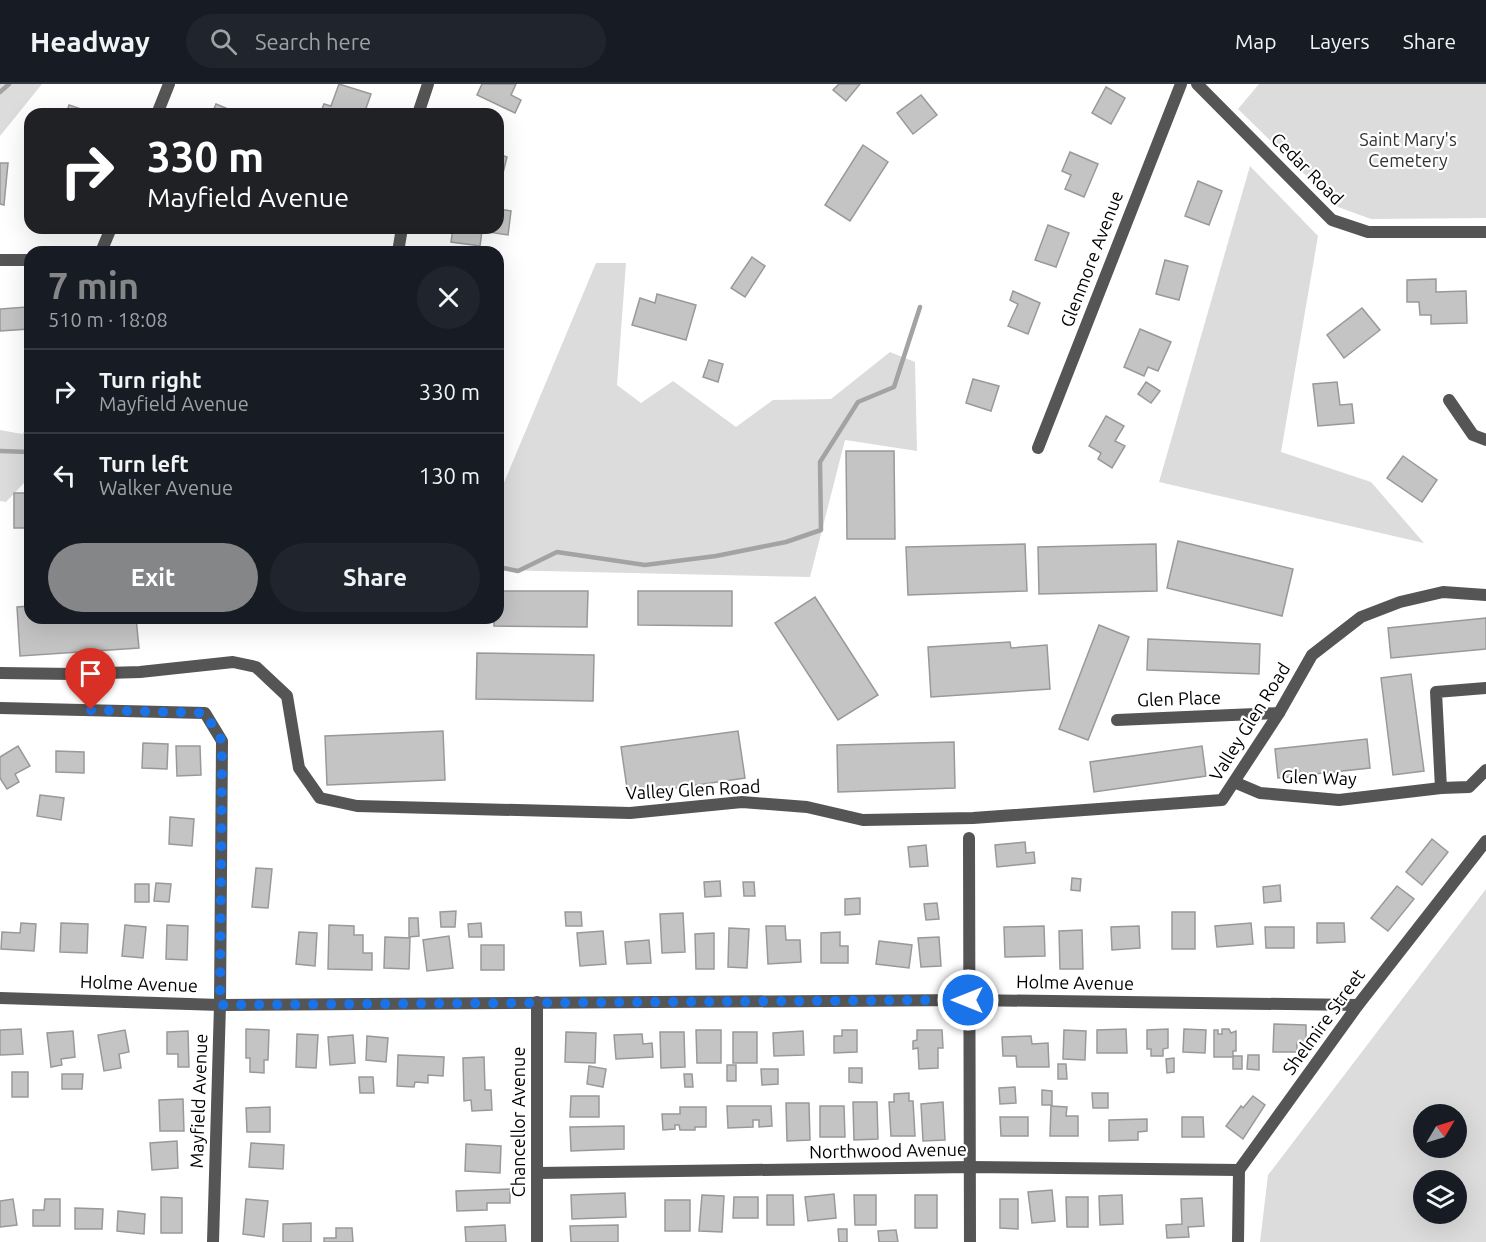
<!DOCTYPE html>
<html lang="en">
<head>
<meta charset="utf-8">
<style>
	body { margin:0; font-family:Ubuntu,sans-serif; background:#20242c; color:#f1f3f6; height:100vh; display:flex; flex-direction:column; font-size:22px; white-space:nowrap }
	* { box-sizing:border-box; margin:0 }
	p { font-size:20px; color:#9ea1a6 }
	.icon { flex:none; width:33px; height:33px; fill:none; stroke:currentColor; stroke-width:2; stroke-linecap:round; stroke-linejoin:round }
	.map { position:relative; flex:1; overflow:hidden }
	.side { position:absolute; left:24px; top:162px; width:480px; height:378px; display:flex; flex-direction:column; background:#171b24; border-radius:18px; box-shadow:0 6px 24px #0002 }
	.side>* { flex:none }
	.hud { position:absolute; left:24px; top:24px; width:480px; height:126px; border-radius:18px; box-shadow:0 6px 24px #0002; background:#202124; color:#fff; overflow:hidden }
	.needle { width:39px; rotate:52deg }
	.buttons { position:absolute; left:1413px; top:1020px; display:grid; gap:12px }
	.buttons a { display:grid; place-items:center; width:54px; height:54px; border-radius:50%; background:#171b24; box-shadow:0 6px 24px #0002; font-size:30px }
	.pin { position:absolute; display:grid; place-items:center; width:51px; height:51px; color:#fff; margin:-62px -26px; border-radius:50% 50% 50% 0; rotate:-45deg; box-shadow:0 0 6px #0007 }
	.pin .icon { rotate:45deg }
	.me { position:absolute; width:66px; margin:-33px; rotate:270deg; stroke-linejoin:round; filter:drop-shadow(0 0 4px #0008) }
	.turn { display:flex; align-items:center; gap:21px; height:126px; padding:0 24px; font-size:27px }
	.turn .icon { width:78px; height:78px; stroke-width:2.5 }
	.turn b { display:block; font-size:42px; line-height:51px }
	.round { display:grid; place-items:center; flex:none; width:63px; height:63px; border-radius:32px; background:#20242c }
	.headline { display:flex; align-items:center; justify-content:space-between; height:102px; padding:0 24px }
	h1 { font-size:36px; font-weight:700; line-height:45px; color:#858687 }
	.button { display:flex; gap:12px; margin-top:auto; padding:12px 24px }
	.button a { flex:1; height:69px; border-radius:36px; background:#858687; color:#fff; font-size:24px; font-weight:700; line-height:69px; text-align:center }
	.button a+a { background:#20242c; color:#f1f3f6 }
	ul { padding:0; list-style:none }
	li { display:flex; align-items:center; gap:18px; height:84px; padding:0 24px; border-top:2px solid #363941 }
	li div { flex:1 }
	li b { display:block; font-size:22px }
	li em { font-style:normal }
	header { display:flex; align-items:center; gap:36px; box-sizing:border-box; height:84px; padding:0 30px; background:#171b24; border-bottom:2px solid #363941 }
	header strong { font-size:28px }
	nav { display:flex; gap:33px; margin-inline-start:auto; font-size:21px }
	.search { width:420px; height:54px; background:#20242c; display:flex; align-items:center; gap:15px; box-sizing:border-box; padding:0 21px; border-radius:33px; color:#9ea1a6; font-size:22px }
	.map>svg:first-child { display:block }
	.green { fill:#dcdcdc; fill-rule:evenodd }
	.lines { fill:none; stroke-linecap:round; stroke-linejoin:round }
	.stream { stroke:#a3a3a3; stroke-width:4.5 }
	.building { fill:#c4c4c4; stroke:#999; stroke-width:1.5 }
	.street { stroke:#555; stroke-width:12 }
	.route { stroke:#1a73e8; stroke-width:10; stroke-dasharray:0 18 }
	.labels { text-anchor:middle; stroke-width:4.5; stroke-linejoin:round; paint-order:stroke }
	.park-label { font-size:18px; fill:#333; stroke:#fff }
	.street-label { font-size:18px; fill:#000; stroke:#fff }
</style>
</head>
<body>
<header>
<strong>Headway</strong>
<div class="search"><svg class="icon" aria-label="search" viewBox="0 0 24 24"><circle cx="10" cy="10" r="6"/><path d="M15 15l6 6"/></svg>Search here</div>
<nav><a>Map</a><a>Layers</a><a>Share</a></nav>
</header>
<div class="map">
<svg width="1486" height="1158" viewBox="0 0 1486 1158">
	<rect width="100%" height="100%" fill="#fff"/>
	<g class="green">
		<polygon points="0,0 42,0 0,52"/>
		<polygon points="1259,0 1486,0 1486,134 1371,135 1338,123 1238,25"/>
		<polygon points="1250,82 1318,152 1281,368 1371,398 1424,459 1159,398"/>
		<polygon points="596,179 626,179 617,301 641,319 673,297 736,343 773,316 831,315 890,268 915,278 917,367 845,356 810,493 498,486 498,413"/>
		<polygon points="30,342 30,400 24,399 6,418 0,417 0,346 22,350"/>
		<path d="M1486 805V1158H1260L1268 1091ZM1456 1030V1064H1424V1030ZM1456 1096V1130H1424V1096Z"/>
	</g>
	<g class="lines">
		<g class="stream">
			<polyline points="0,8 9,0"/>
			<polyline points="0,367 30,368"/>
			<polyline points="498,483 518,487 557,468 645,481 716,472 786,458 821,446 820,378 858,318 894,303 920,223"/>
		</g>
	</g>
	<g class="building">
		<polygon points="339,0 371,10 364,30 320,30 324,20 331,22"/>
		<polygon points="482,0 516,0 511,11 521,16 515,29 477,11"/>
		<polygon points="839,0 860,0 846,17 833,6"/>
		<polygon points="1106,3 1125,14 1111,40 1092,29"/>
		<polygon points="921,11 937,31 913,50 897,29"/>
		<polygon points="216,20 240,30 212,30"/>
		<polygon points="69,21 96,30 66,30"/>
		<polygon points="863,61 888,78 850,137 825,121"/>
		<polygon points="1070,68 1098,80 1084,113 1065,105 1071,91 1062,87"/>
		<polygon points="498,70 507,73 502,93 498,92"/>
		<polygon points="0,79 8,79 4,121 0,120"/>
		<polygon points="1198,97 1222,107 1209,141 1185,132"/>
		<polygon points="498,125 511,127 508,151 482,147 480,162 451,158 453,144 498,144"/>
		<polygon points="1048,141 1069,149 1056,183 1035,176"/>
		<polygon points="752,173 765,182 745,213 731,204"/>
		<polygon points="1165,176 1188,182 1179,216 1156,210"/>
		<polygon points="1436,195 1436,208 1466,207 1467,239 1431,240 1431,231 1420,231 1419,218 1407,218 1407,196"/>
		<polygon points="1013,207 1040,219 1028,250 1008,242 1018,220 1010,216"/>
		<polygon points="657,210 696,221 686,256 632,241 640,214 655,219"/>
		<polygon points="27,223 29,245 0,247 0,225"/>
		<polygon points="1362,224 1380,246 1344,274 1327,251"/>
		<polygon points="1140,245 1171,258 1158,287 1148,283 1144,292 1124,283"/>
		<polygon points="709,276 723,280 718,298 703,293"/>
		<polygon points="973,295 999,302 991,327 966,319"/>
		<polygon points="1146,298 1160,307 1151,319 1138,310"/>
		<polygon points="1337,298 1340,321 1352,320 1354,339 1318,342 1313,300"/>
		<polygon points="1106,332 1124,342 1115,357 1125,362 1112,384 1098,375 1101,369 1089,362"/>
		<polygon points="846,367 894,367 895,455 847,455"/>
		<polygon points="1403,372 1437,396 1422,418 1387,394"/>
		<rect x="14" y="409" width="16" height="35"/>
		<polygon points="1178,457 1293,485 1282,532 1167,504"/>
		<polygon points="1025,460 1027,507 908,511 906,463"/>
		<polygon points="1156,460 1157,507 1039,510 1038,463"/>
		<polygon points="498,507 588,507 587,543 494,542 494,534 498,534"/>
		<polygon points="638,507 732,507 732,542 638,541"/>
		<polygon points="815,513 878,611 838,636 775,539"/>
		<polygon points="30,522 30,534 136,534 139,564 20,572 17,523"/>
		<polygon points="1486,534 1486,565 1391,574 1388,544"/>
		<polygon points="1099,541 1129,553 1088,656 1059,645"/>
		<polygon points="1148,555 1260,560 1259,590 1147,586"/>
		<polygon points="1010,558 1011,564 1047,561 1050,605 931,613 928,563"/>
		<polygon points="477,569 594,571 593,617 476,615"/>
		<polygon points="1411,590 1424,687 1393,691 1381,594"/>
		<polygon points="443,647 445,696 327,701 325,652"/>
		<polygon points="738,647 745,694 628,711 621,663"/>
		<polygon points="1367,655 1370,684 1278,694 1275,665"/>
		<polygon points="954,658 955,704 838,708 837,661"/>
		<polygon points="143,659 168,660 167,685 142,684"/>
		<polygon points="18,662 30,682 15,690 19,698 7,705 0,694 0,673"/>
		<polygon points="176,662 200,662 201,691 177,692"/>
		<polygon points="1202,662 1206,692 1094,708 1090,678"/>
		<polygon points="56,667 84,668 84,689 56,688"/>
		<polygon points="40,711 64,714 61,736 37,732"/>
		<polygon points="170,733 194,735 192,762 169,760"/>
		<polygon points="1432,755 1448,768 1422,801 1406,788"/>
		<polygon points="1025,758 1026,769 1034,768 1035,779 997,783 995,761"/>
		<polygon points="926,761 928,782 910,783 908,763"/>
		<polygon points="256,784 272,785 268,824 252,823"/>
		<polygon points="1072,794 1081,795 1080,807 1071,806"/>
		<polygon points="720,797 721,812 705,813 704,798"/>
		<polygon points="743,798 754,798 755,812 744,812"/>
		<polygon points="156,799 171,800 169,818 154,817"/>
		<rect x="135" y="800" width="14" height="18"/>
		<polygon points="1280,801 1281,817 1264,819 1263,803"/>
		<polygon points="1397,802 1414,815 1388,847 1371,834"/>
		<polygon points="860,814 860,830 845,831 845,815"/>
		<polygon points="937,819 939,835 926,836 924,820"/>
		<polygon points="456,827 455,843 441,843 440,828"/>
		<polygon points="565,828 581,828 582,842 566,842"/>
		<rect x="1172" y="828" width="23" height="37"/>
		<polygon points="683,829 685,868 662,869 660,830"/>
		<polygon points="409,834 418,834 419,852 409,853"/>
		<polygon points="21,839 36,840 34,867 1,865 2,848 20,849"/>
		<polygon points="61,839 88,840 87,869 60,868"/>
		<polygon points="481,839 482,853 469,853 468,840"/>
		<polygon points="1251,839 1253,860 1217,863 1215,842"/>
		<polygon points="1317,839 1344,839 1345,858 1317,859"/>
		<polygon points="125,841 146,843 143,874 122,872"/>
		<polygon points="167,841 188,842 187,876 166,875"/>
		<polygon points="329,841 354,842 354,851 363,851 363,869 372,869 372,886 328,885"/>
		<polygon points="766,842 785,842 786,856 800,856 801,878 768,880"/>
		<polygon points="1044,842 1045,872 1005,873 1004,843"/>
		<polygon points="1139,842 1140,864 1112,866 1111,843"/>
		<polygon points="1265,843 1294,843 1294,864 1266,864"/>
		<polygon points="729,844 749,845 747,884 728,883"/>
		<polygon points="1082,846 1083,885 1060,885 1059,847"/>
		<polygon points="603,847 606,880 580,882 577,849"/>
		<polygon points="299,848 317,849 315,882 296,880"/>
		<polygon points="840,848 840,862 848,862 848,879 821,879 821,849"/>
		<polygon points="714,849 714,885 696,885 695,850"/>
		<polygon points="449,852 453,884 427,887 423,856"/>
		<polygon points="385,853 410,854 409,885 384,884"/>
		<polygon points="939,853 941,882 921,883 918,854"/>
		<polygon points="649,856 651,879 627,880 625,858"/>
		<polygon points="879,857 912,861 909,884 876,880"/>
		<rect x="481" y="861" width="23" height="25"/>
		<polygon points="1274,940 1306,941 1306,960 1297,959 1297,968 1273,968"/>
		<polygon points="21,945 23,970 0,971 0,946"/>
		<polygon points="246,945 269,946 268,976 264,976 264,989 250,988 250,974 246,974"/>
		<polygon points="1126,945 1127,969 1097,969 1097,946"/>
		<polygon points="1168,945 1168,964 1163,965 1163,972 1151,972 1151,965 1147,965 1147,946"/>
		<polygon points="1184,945 1206,946 1205,969 1183,968"/>
		<polygon points="1222,945 1229,945 1231,949 1236,947 1236,967 1233,967 1233,972 1242,972 1242,985 1233,985 1233,973 1214,973 1214,946 1218,946 1218,950 1222,950"/>
		<polygon points="125,946 129,968 119,970 121,984 104,987 98,951"/>
		<polygon points="696,946 721,946 721,979 697,979"/>
		<polygon points="842,946 857,946 857,968 834,969 834,952 842,952"/>
		<polygon points="917,946 942,946 943,964 938,964 938,984 919,985 918,964 913,965 913,957 917,956"/>
		<polygon points="1064,946 1086,947 1085,976 1063,975"/>
		<polygon points="73,947 75,973 61,975 62,981 51,983 47,949"/>
		<polygon points="188,947 189,983 178,983 178,970 167,970 167,948"/>
		<polygon points="803,947 804,971 774,972 773,949"/>
		<polygon points="566,948 596,949 595,979 565,978"/>
		<polygon points="660,948 684,948 685,983 661,984"/>
		<rect x="733" y="948" width="24" height="31"/>
		<polygon points="297,950 318,951 316,984 296,983"/>
		<polygon points="642,950 643,960 652,959 653,973 616,975 614,951"/>
		<polygon points="353,951 355,979 330,981 328,953"/>
		<polygon points="367,952 388,954 386,978 366,976"/>
		<polygon points="1031,952 1032,960 1048,959 1049,983 1017,983 1016,972 1003,972 1002,953"/>
		<polygon points="398,971 444,973 443,992 428,991 428,999 415,998 414,1003 397,1002"/>
		<polygon points="1248,971 1259,971 1259,986 1247,985"/>
		<polygon points="484,973 485,1006 491,1006 492,1026 472,1027 471,1016 464,1017 463,974"/>
		<polygon points="1174,974 1174,988 1167,989 1166,975"/>
		<polygon points="1058,980 1066,980 1067,995 1058,995"/>
		<rect x="727" y="981" width="9" height="16"/>
		<polygon points="589,982 606,985 603,1003 587,1000"/>
		<polygon points="849,984 862,984 862,999 849,998"/>
		<polygon points="761,985 778,985 778,1000 762,1001"/>
		<rect x="12" y="988" width="16" height="25"/>
		<polygon points="62,990 83,990 82,1005 62,1005"/>
		<polygon points="684,990 692,990 693,1003 685,1003"/>
		<polygon points="359,993 373,993 374,1009 360,1009"/>
		<polygon points="1015,1003 1016,1019 1000,1020 999,1004"/>
		<polygon points="1042,1006 1052,1007 1052,1021 1042,1021"/>
		<polygon points="909,1009 909,1017 913,1017 915,1052 891,1052 889,1018 894,1018 894,1010"/>
		<polygon points="1092,1009 1108,1009 1108,1024 1093,1024"/>
		<polygon points="571,1012 599,1012 599,1033 570,1033"/>
		<polygon points="1253,1012 1265,1021 1243,1055 1226,1042 1241,1022 1243,1024"/>
		<polygon points="183,1015 184,1047 160,1047 159,1016"/>
		<polygon points="853,1018 877,1018 878,1055 854,1056"/>
		<polygon points="943,1018 945,1056 923,1057 921,1020"/>
		<polygon points="786,1019 809,1019 810,1056 787,1057"/>
		<polygon points="727,1022 771,1022 772,1042 759,1043 759,1036 753,1036 753,1043 728,1044"/>
		<polygon points="820,1022 844,1022 845,1053 820,1053"/>
		<polygon points="1051,1022 1067,1023 1066,1032 1078,1032 1078,1052 1050,1052"/>
		<polygon points="270,1023 270,1048 247,1048 246,1024"/>
		<polygon points="680,1023 706,1023 706,1043 695,1043 695,1046 680,1046 679,1041 675,1041 675,1045 663,1046 662,1030 680,1030"/>
		<polygon points="1000,1033 1028,1033 1028,1052 1001,1052"/>
		<polygon points="1182,1033 1203,1033 1204,1053 1182,1053"/>
		<polygon points="1147,1035 1147,1047 1138,1048 1138,1056 1109,1057 1109,1036"/>
		<polygon points="624,1042 624,1065 571,1067 570,1043"/>
		<polygon points="177,1057 178,1084 152,1086 150,1059"/>
		<polygon points="251,1059 284,1061 283,1085 249,1083"/>
		<polygon points="466,1060 501,1062 500,1089 465,1087"/>
		<polygon points="510,1105 510,1119 487,1119 487,1126 457,1127 456,1107"/>
		<polygon points="1052,1106 1055,1137 1032,1139 1028,1108"/>
		<polygon points="625,1109 626,1133 572,1135 571,1111"/>
		<polygon points="834,1110 836,1134 808,1137 805,1113"/>
		<polygon points="702,1111 724,1112 722,1148 699,1147"/>
		<polygon points="767,1111 793,1111 794,1141 767,1141"/>
		<polygon points="854,1111 876,1111 876,1141 855,1141"/>
		<rect x="915" y="1111" width="22" height="33"/>
		<polygon points="1122,1111 1123,1140 1100,1141 1099,1112"/>
		<polygon points="161,1113 182,1114 182,1149 161,1149"/>
		<polygon points="734,1113 758,1113 758,1134 733,1134"/>
		<polygon points="1066,1113 1088,1113 1088,1143 1067,1143"/>
		<polygon points="1202,1114 1204,1142 1188,1143 1189,1153 1167,1154 1166,1141 1182,1140 1181,1115"/>
		<polygon points="13,1115 17,1141 0,1143 0,1117"/>
		<polygon points="45,1115 60,1115 60,1142 33,1142 33,1126 44,1126"/>
		<polygon points="246,1115 268,1117 264,1153 243,1150"/>
		<polygon points="1000,1115 1018,1115 1018,1145 1000,1144"/>
		<rect x="665" y="1116" width="25" height="31"/>
		<polygon points="75,1124 103,1125 102,1145 75,1145"/>
		<polygon points="118,1127 145,1130 144,1150 117,1147"/>
		<polygon points="311,1139 311,1158 283,1158 283,1140"/>
		<polygon points="505,1141 506,1158 466,1158 465,1143"/>
		<polygon points="618,1141 618,1158 571,1158 570,1142"/>
		<polygon points="336,1144 352,1144 353,1158 324,1158 324,1154 336,1154"/>
		<polygon points="838,1145 847,1145 847,1158 839,1158"/>
		<polygon points="896,1146 898,1158 879,1158 878,1147"/>
	</g>
	<g class="lines">
		<g class="street">
			<polyline points="1197,0 1332,136 1368,148 1486,148"/>
			<polyline points="157,30 169,0"/>
			<polyline points="418,30 428,0"/>
			<polyline points="101,168 111,144"/>
			<polyline points="398,168 402,144"/>
			<polyline points="0,176 30,176"/>
			<polyline points="1449,316 1473,351 1486,356"/>
			<polyline points="1038,364 1181,0"/>
			<polyline points="0,589 74,590 140,588 233,578 256,583 287,612 299,684 320,714 357,722 630,729 742,718 807,723 863,736 973,734 1222,716 1279,629 1312,571 1361,533 1400,518 1443,508 1486,511"/>
			<polyline points="0,624 205,629 222,657 220,921 213,1158"/>
			<polyline points="1117,636 1279,629"/>
			<polyline points="1234,698 1260,709 1339,716 1441,704 1469,703 1486,686"/>
			<polyline points="1441,704 1436,608 1486,604"/>
			<polyline points="969,754 970,1158"/>
			<polyline points="0,914 220,921 968,916 1358,921"/>
			<polyline points="537,1089 971,1083 1239,1086"/>
			<polyline points="537,1158 537,918"/>
			<polyline points="1238,1158 1239,1086 1358,921 1486,757"/>
		</g>
	</g>
	<g class="lines">
		<polyline class="route" points="91,626 205,629 222,657 220,921 968,916"/>
	</g>
	<g class="labels">
		<g class="park-label">
			<text x="1408" y="62">Saint Mary's<tspan x="1408" dy="21">Cemetery</tspan></text>
		</g>
		<g class="street-label">
			<text transform="translate(1307 85) rotate(45)" y="6">Cedar Road</text>
			<text transform="translate(1092 175) rotate(-69)" y="6">Glenmore Avenue</text>
			<text transform="translate(1179 615) rotate(-2)" y="6">Glen Place</text>
			<text transform="translate(1250 638) rotate(-58)" y="6">Valley Glen Road</text>
			<text transform="translate(1319 694) rotate(2)" y="6">Glen Way</text>
			<text transform="translate(693 706) rotate(-3)" y="6">Valley Glen Road</text>
			<text transform="translate(1075 899) rotate(1)" y="6">Holme Avenue</text>
			<text transform="translate(139 900) rotate(2)" y="6">Holme Avenue</text>
			<text transform="translate(1324 938) rotate(-54)" y="6">Shelmire Street</text>
			<text transform="translate(199 1017) rotate(-88)" y="6">Mayfield Avenue</text>
			<text transform="translate(519 1038) rotate(-90)" y="6">Chancellor Avenue</text>
			<text transform="translate(888 1067) rotate(-1)" y="6">Northwood Avenue</text>
		</g>
	</g>
</svg>
<div class="buttons">
<a><svg class="needle" viewBox="-14 -14 28 28"><path d="M0-13l5 13h-10z" fill="#e53935"/><path d="M0 13l5-13h-10z" fill="#9ea1a6"/></svg></a>
<a><svg class="icon" aria-label="layers" viewBox="0 0 24 24"><path d="M12 4l9 5-9 5-9-5zM3 14l9 5 9-5"/></svg></a>
</div>
<div class="pin" style="left:91px;top:626px;background:#d93025"><svg class="icon" aria-label="arrive" viewBox="0 0 24 24"><path d="M6 21V4h12l-3 4 3 4H6"/></svg></div>
<svg class="me" style="left:968px;top:916px" viewBox="-20 -20 40 40"><circle r="17" fill="#1a73e8" stroke="#fff" stroke-width="3"/><path d="M0-11L8 9 0 5-8 9z" fill="#fff"/></svg>
<div class="hud">
<div class="turn"><svg class="icon" aria-label="right" viewBox="0 0 24 24"><path d="M7 20v-9h11M14 6l5 5-5 5"/></svg><div><b>330 m</b>Mayfield Avenue</div></div>
</div>
<section class="side">
<div class="headline"><div><h1>7 min</h1><p>510 m · 18:08</p></div><a class="round"><svg class="icon" aria-label="close" viewBox="0 0 24 24"><path d="M6 6l12 12M18 6L6 18"/></svg></a></div>
<ul>
<li><svg class="icon" aria-label="right" viewBox="0 0 24 24"><path d="M7 20v-9h11M14 6l5 5-5 5"/></svg><div><b>Turn right</b><p>Mayfield Avenue</p></div><em>330 m</em></li>
<li><svg class="icon" aria-label="left" viewBox="0 0 24 24"><path d="M17 20v-9H6M10 6l-5 5 5 5"/></svg><div><b>Turn left</b><p>Walker Avenue</p></div><em>130 m</em></li>
</ul>
<div class="button"><a>Exit</a><a>Share</a></div>
</section>
</div>
</body>
</html>
